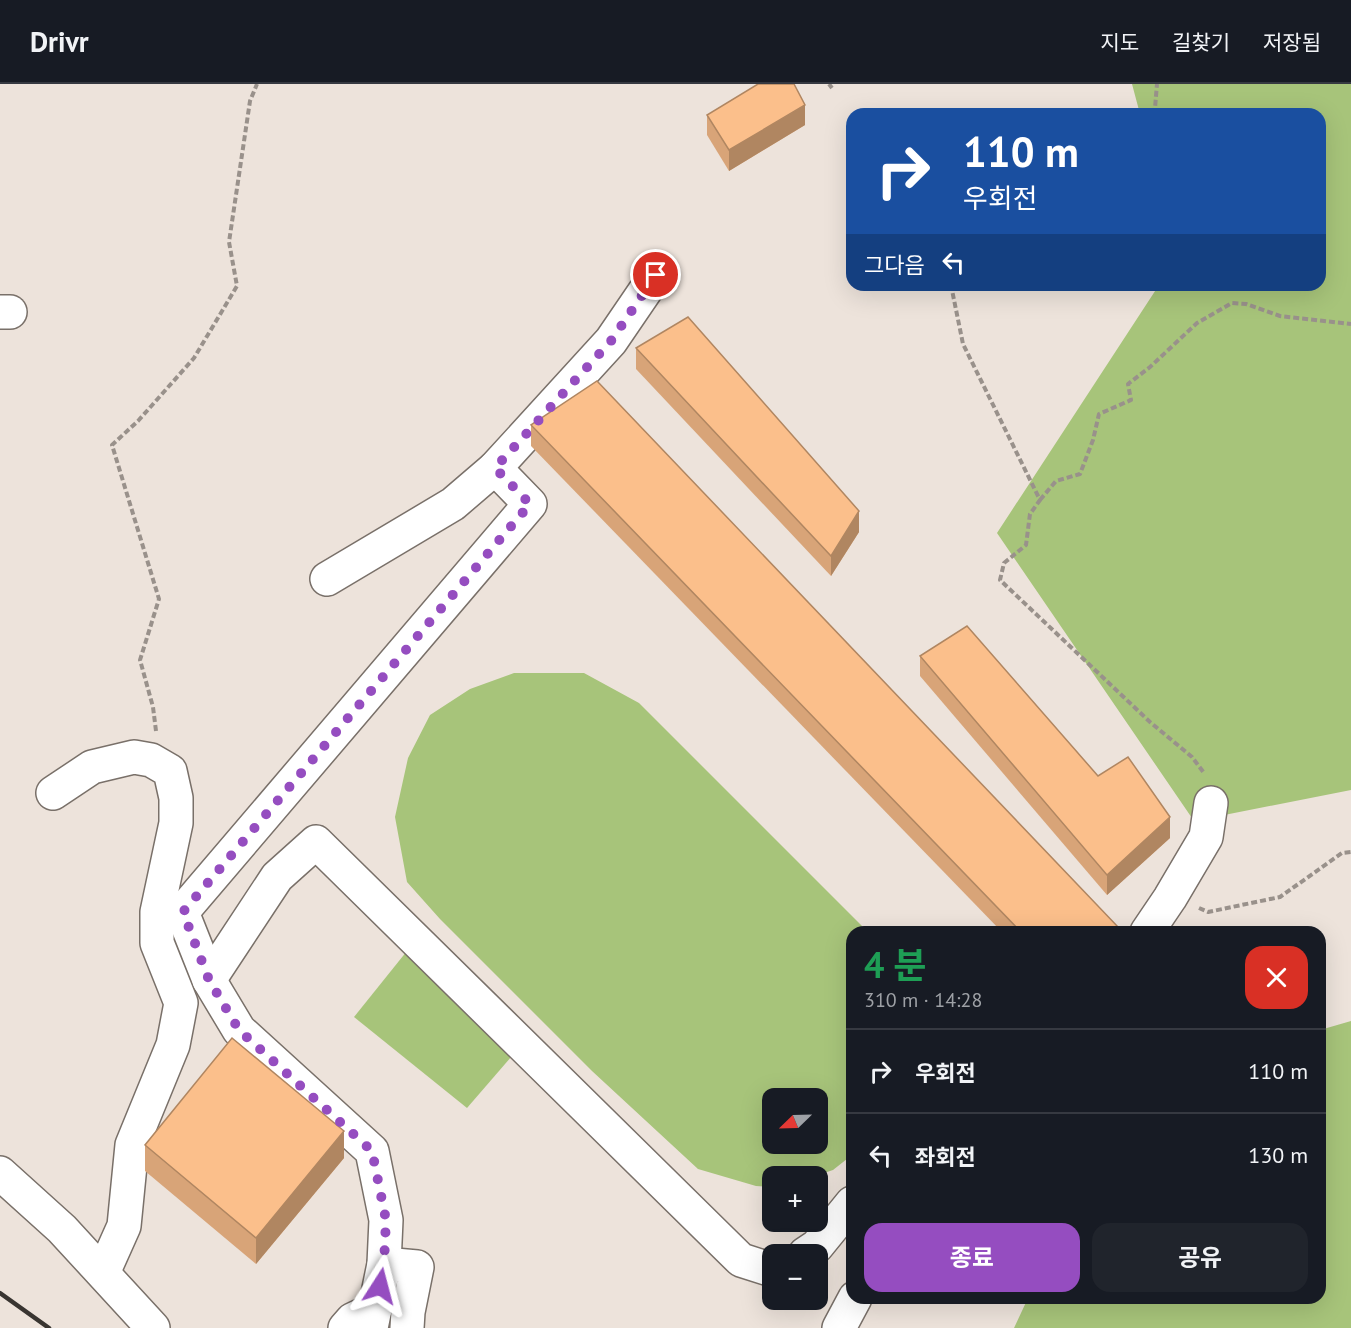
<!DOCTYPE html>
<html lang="ko">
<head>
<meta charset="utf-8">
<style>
	body { margin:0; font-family:"PT Sans","Noto Sans KR",sans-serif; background:#20242c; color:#f1f3f6; height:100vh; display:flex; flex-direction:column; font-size:22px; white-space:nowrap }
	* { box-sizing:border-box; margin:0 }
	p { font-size:20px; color:#9ea1a6 }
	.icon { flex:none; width:33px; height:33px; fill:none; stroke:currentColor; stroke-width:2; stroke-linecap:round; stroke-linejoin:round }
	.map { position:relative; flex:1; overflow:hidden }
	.sheet { position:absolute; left:846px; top:842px; width:480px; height:378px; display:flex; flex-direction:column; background:#171b24; border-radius:18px; box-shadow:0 6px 24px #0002 }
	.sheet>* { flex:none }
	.banner { position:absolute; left:846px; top:24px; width:480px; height:183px; border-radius:18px; box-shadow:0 6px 24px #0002; background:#1a4fa0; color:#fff; overflow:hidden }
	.needle { width:39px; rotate:247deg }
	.buttons { position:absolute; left:762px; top:1004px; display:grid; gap:12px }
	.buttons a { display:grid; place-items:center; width:66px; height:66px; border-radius:12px; background:#171b24; box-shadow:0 6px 24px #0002; font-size:30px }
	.pin { position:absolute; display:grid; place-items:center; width:51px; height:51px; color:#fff; margin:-26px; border:3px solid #fff; border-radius:50%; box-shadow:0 2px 6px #0007 }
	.me { position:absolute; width:66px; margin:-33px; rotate:9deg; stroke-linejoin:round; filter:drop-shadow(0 0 4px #0008) }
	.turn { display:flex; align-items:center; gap:21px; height:126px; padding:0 18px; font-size:27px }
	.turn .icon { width:78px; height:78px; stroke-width:2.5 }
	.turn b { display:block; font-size:42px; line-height:51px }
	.then { display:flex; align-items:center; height:57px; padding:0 18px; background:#0003; gap:12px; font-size:22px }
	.round { display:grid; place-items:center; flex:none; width:63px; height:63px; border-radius:18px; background:#20242c }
	.summary { display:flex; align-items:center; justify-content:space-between; height:102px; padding:0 18px }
	h1 { font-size:36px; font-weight:700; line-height:45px; color:#1e9e55 }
	.button { display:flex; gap:12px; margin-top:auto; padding:12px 18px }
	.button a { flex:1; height:69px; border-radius:18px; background:#954dc0; color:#fff; font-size:24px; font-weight:700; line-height:69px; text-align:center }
	.button a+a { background:#20242c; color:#f1f3f6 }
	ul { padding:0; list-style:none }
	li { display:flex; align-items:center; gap:18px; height:84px; padding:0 18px; border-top:2px solid #363941 }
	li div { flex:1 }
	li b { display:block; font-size:22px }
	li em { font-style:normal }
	header { display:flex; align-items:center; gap:36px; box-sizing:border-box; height:84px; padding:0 30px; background:#171b24; border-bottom:2px solid #363941 }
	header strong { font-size:28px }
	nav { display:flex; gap:33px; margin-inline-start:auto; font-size:21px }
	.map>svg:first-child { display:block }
	.green { fill:#a7c47a; fill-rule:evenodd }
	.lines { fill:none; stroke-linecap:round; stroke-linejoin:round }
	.minor-casing { stroke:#797069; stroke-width:36 }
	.path { stroke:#99918b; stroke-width:4; stroke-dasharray:6 3; stroke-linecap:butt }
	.minor { stroke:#fff; stroke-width:33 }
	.rail { stroke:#393531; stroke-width:4.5 }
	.wall { fill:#d8a478 }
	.shaded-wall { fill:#b08661 }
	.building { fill:#fbbf8b; stroke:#b08661; stroke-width:1.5 }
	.route { stroke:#954dc0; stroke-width:10; stroke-dasharray:0 18 }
</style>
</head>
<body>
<header>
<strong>Drivr</strong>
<nav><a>지도</a><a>길찾기</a><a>저장됨</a></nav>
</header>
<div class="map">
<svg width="1351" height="1244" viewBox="0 0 1351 1244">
	<rect width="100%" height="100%" fill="#ede3db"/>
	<g class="green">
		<polygon points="1132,0 1351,0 1351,706 1194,737 997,449 1159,201 1320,201 1320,30 1140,30"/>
		<path d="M514 589H584L639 619 867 847 852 848V1071L833 1086 815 1092H772V1103L756 1102 698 1085 592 987 440 835 407 798 395 733 408 674 430 631 470 605ZM772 1014H818V1059H772Z"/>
		<polygon points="411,862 518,965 467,1024 354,933"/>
		<polygon points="1351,937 1351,1244 1014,1244 1028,1214 1320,1214 1320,946"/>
	</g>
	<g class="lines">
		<defs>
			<g id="minor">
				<polyline points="0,228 10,228"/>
				<polyline points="327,495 453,420 495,384"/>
				<polyline points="53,709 92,683 134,673 151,676 170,687 176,714 176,739 157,828 157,859 181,919 173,961 132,1061 124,1142 103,1189"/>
				<polyline points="1147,848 1170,814 1206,753 1211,719"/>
				<polyline points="209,896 277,793 316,758 741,1176 772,1186"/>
				<polyline points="0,1089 62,1145 153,1244"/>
				<polyline points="805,1170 817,1162 852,1119"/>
				<polyline points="384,1180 417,1183 408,1228 407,1244"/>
				<polyline points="345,1244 352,1236 375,1225"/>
				<polyline points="371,1244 384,1180 386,1136 372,1067 239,946 209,896 182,828 530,420 495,384 611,257 656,191"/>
				<polyline points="839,1244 855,1214"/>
			</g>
		</defs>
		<use href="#minor" class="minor-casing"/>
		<g class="path">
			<polyline points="829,0 832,4"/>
			<polyline points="1152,30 1155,24 1157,0"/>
			<polyline points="955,201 952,206 963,260 1040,416 1030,430 1026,461 1004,479 1000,496 1150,638 1192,673 1204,689"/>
			<polyline points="1040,416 1056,397 1080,390 1093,356 1099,330 1131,316 1128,300 1150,283 1197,239 1232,219 1246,220 1280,232 1351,240"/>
			<polyline points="156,647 153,623 140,576 159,515 112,361 138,337 194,274 237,202 229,158 250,17 257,0"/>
			<polyline points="1199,824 1208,828 1280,813 1342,769 1351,768"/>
		</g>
		<use href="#minor" class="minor"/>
		<polyline class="rail" points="0,1209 49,1244"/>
	</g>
	<g class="wall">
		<polygon points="707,31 805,41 729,87 707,51"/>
		<polygon points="636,264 859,448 831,492 636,285"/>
		<polygon points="531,341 1119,848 1002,848 531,362"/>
		<polygon points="920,572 1098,692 1170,754 1107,811 920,592"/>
		<polygon points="145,1061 344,1074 256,1180 145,1087"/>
	</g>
	<g class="shaded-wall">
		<polygon points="805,21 805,41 729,87 729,66"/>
		<polygon points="859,427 859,448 831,492 831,472"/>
		<polygon points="1170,733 1170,754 1107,811 1107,791"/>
		<polygon points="344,1047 344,1074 256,1180 256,1154"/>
	</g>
	<g class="building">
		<polygon points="758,0 794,0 805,21 729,66 707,31"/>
		<polygon points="688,233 859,427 831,472 636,264"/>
		<polygon points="597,297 1119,844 1116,848 1021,848 531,341"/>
		<polygon points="967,542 1098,692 1128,673 1170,733 1107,791 920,572"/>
		<polygon points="232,954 344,1047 256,1154 145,1061"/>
	</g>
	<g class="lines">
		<polyline class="route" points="380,1202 384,1180 386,1136 372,1067 239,946 209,896 183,828 530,420 495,384 611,257 656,191"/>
	</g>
</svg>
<div class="buttons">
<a><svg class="needle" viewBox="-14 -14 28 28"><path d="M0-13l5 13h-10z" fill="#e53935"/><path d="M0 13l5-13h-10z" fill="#9ea1a6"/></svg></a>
<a>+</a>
<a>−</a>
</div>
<div class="pin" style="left:656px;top:191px;background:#d93025"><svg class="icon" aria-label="arrive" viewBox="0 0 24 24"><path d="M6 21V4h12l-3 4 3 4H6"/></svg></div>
<svg class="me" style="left:380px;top:1202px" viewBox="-20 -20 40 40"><path d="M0-17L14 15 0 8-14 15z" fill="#954dc0" stroke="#fff" stroke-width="4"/></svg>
<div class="banner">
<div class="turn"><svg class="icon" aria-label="right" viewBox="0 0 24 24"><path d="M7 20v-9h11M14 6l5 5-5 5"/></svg><div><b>110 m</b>우회전</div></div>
<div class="then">그다음<svg class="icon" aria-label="left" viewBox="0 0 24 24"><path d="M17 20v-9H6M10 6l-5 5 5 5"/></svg></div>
</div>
<section class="sheet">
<div class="summary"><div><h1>4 분</h1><p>310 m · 14:28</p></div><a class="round" style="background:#d93025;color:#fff"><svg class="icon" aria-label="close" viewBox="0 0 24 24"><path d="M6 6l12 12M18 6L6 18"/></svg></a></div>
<ul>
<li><svg class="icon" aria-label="right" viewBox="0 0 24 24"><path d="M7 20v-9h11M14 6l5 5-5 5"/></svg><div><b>우회전</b></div><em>110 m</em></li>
<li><svg class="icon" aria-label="left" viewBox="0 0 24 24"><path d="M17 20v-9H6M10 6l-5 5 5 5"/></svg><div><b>좌회전</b></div><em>130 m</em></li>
</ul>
<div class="button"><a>종료</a><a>공유</a></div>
</section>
</div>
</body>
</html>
